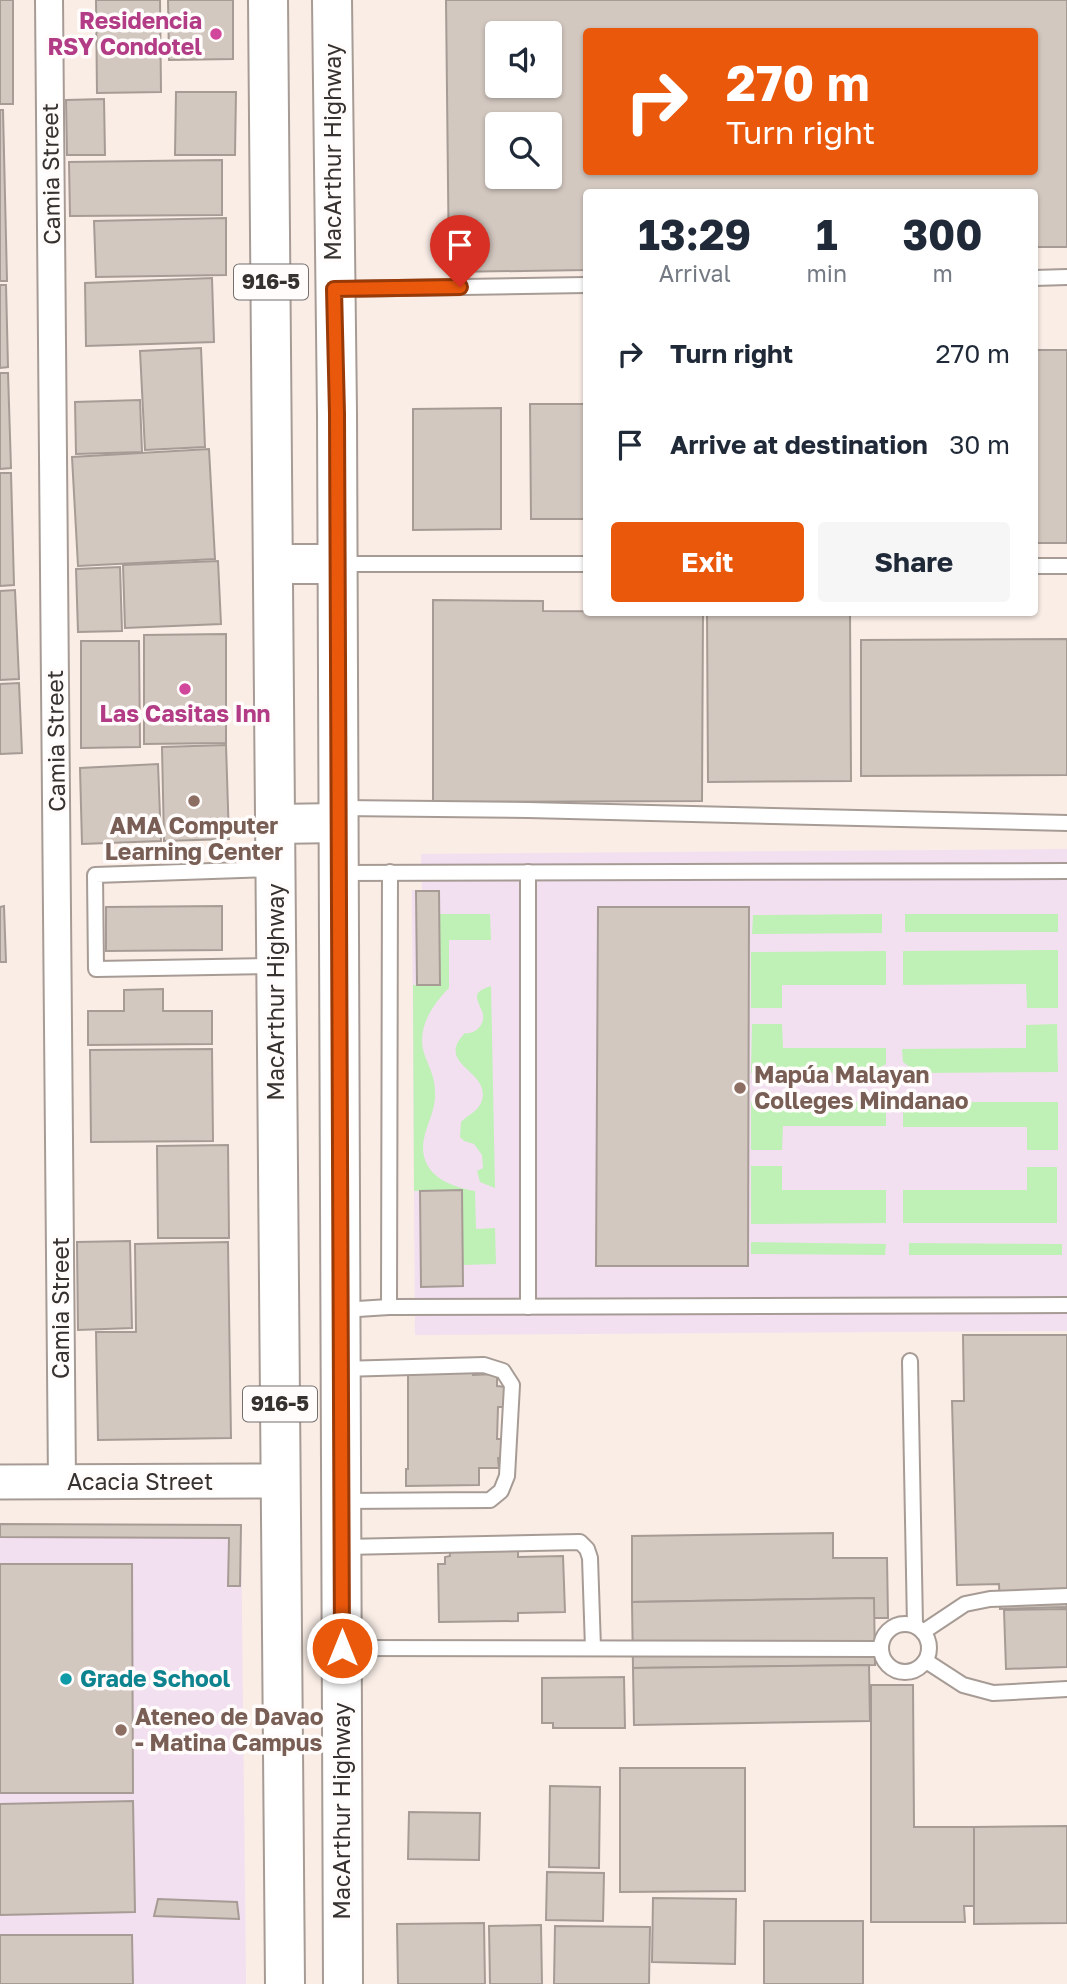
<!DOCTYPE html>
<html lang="en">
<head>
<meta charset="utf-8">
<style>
	body { margin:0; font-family:"Golos Text",sans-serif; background:#f6f6f7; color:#1f2937; height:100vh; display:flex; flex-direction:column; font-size:26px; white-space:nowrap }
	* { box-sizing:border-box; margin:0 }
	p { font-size:23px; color:#747a83 }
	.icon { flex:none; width:38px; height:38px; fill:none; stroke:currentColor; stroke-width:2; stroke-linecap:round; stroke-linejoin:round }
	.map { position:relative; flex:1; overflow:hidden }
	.panel { position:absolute; left:583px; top:189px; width:455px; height:427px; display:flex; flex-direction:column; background:#fff; border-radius:7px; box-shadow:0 2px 5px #0004 }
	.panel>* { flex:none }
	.guide { position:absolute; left:583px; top:28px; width:455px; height:147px; border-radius:7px; box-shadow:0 2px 5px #0004; background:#ea580c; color:#fff; overflow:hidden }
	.controls { position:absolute; left:485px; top:21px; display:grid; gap:14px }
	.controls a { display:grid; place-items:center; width:77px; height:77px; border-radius:7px; background:#fff; box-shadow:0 2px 5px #0004; font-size:35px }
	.pin { position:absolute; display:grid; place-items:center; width:60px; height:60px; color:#fff; margin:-72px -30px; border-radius:50% 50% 50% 0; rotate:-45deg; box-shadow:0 0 7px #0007 }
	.pin .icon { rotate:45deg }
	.me { position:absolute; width:77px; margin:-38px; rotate:0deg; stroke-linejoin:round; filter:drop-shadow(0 0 5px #0008) }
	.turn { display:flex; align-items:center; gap:24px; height:147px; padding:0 28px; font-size:32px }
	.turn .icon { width:91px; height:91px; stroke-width:2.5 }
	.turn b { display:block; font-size:49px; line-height:60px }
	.eta { display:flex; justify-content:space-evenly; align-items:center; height:119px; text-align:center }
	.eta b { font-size:42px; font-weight:700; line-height:49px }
	.primary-button { display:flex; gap:14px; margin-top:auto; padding:14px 28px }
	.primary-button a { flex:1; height:80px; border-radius:7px; background:#ea580c; color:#fff; font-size:28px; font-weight:700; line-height:80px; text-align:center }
	.primary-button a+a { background:#f6f6f7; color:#1f2937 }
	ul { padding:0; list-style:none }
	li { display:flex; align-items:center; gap:21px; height:91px; padding:0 28px }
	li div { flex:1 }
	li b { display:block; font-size:26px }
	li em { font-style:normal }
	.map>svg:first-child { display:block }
	.education { fill:#f2dff0 }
	.green { fill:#bff1b6 }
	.building { fill:#d3c8c0; stroke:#a79c95; stroke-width:2; fill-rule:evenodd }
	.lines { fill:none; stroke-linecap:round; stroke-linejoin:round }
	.service-casing { stroke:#a79c95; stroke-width:18 }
	.minor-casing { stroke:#a79c95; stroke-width:30 }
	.tertiary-casing { stroke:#a79c95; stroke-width:37 }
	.primary-casing { stroke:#a79c95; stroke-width:42 }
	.service { stroke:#fff; stroke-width:14 }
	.minor { stroke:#fff; stroke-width:26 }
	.tertiary { stroke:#fff; stroke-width:33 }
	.primary { stroke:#fff; stroke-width:38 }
	.route-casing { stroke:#983908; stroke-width:18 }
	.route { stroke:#ea580c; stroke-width:12 }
	.hotel-dot { fill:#d1479c; stroke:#fffcfb; stroke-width:2.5 }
	.education-dot { fill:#8d6e63; stroke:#fffcfb; stroke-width:2.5 }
	.culture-dot { fill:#0f9aa8; stroke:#fffcfb; stroke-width:2.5 }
	.labels { text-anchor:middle; stroke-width:7; stroke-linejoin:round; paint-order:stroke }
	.shield { fill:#fffcfb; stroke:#726f6c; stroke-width:2 }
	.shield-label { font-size:21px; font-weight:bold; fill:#36322f }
	.hotel-label { font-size:23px; font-weight:bold; fill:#b23c85; stroke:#fffcfb; text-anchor:end }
	.street-label { font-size:23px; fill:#36322f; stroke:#fffcfb }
	.education-label { font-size:23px; font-weight:bold; fill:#785e54; stroke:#fffcfb; text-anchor:start }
	.culture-label { font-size:23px; font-weight:bold; fill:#0d838f; stroke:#fffcfb; text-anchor:start }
</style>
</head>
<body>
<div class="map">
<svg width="1067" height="1984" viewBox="0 0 1067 1984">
	<rect width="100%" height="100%" fill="#f9ede6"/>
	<g class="education">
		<polygon points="1067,849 1067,1331 415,1335 412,890 422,890 421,854"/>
		<polygon points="0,1524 241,1525 246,1984 0,1984"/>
	</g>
	<g class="green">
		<path d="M440 914H490L491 940H449V988C432 1005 415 1030 425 1056 430 1069 435 1078 435 1092 436 1107 429 1120 425 1134 415 1171 445 1186 475 1191L476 1229 495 1228 496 1264 463 1265 462 1190 414 1191 413 985H440Z"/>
		<polygon points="882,914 882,933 752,934 753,915"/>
		<rect x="905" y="914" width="153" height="18"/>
		<polygon points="1058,950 1058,1008 1027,1008 1026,984 903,985 903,951"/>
		<polygon points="886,951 886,985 782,985 782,1008 751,1008 751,952"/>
		<path d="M491 986 495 1188 480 1182 477 1171 483 1168 482 1155 474 1144 464 1141 460 1137 461 1122C468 1115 477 1112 481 1103 494 1070 433 1066 465 1033 476 1035 487 1023 482 1011 476 997 472 992 491 986Z"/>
		<polygon points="752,1024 782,1024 783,1048 886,1048 886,1064 872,1073 751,1073"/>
		<polygon points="1057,1024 1058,1072 918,1073 903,1062 902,1049 1026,1048 1026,1025"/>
		<polygon points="751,1102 871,1102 886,1112 886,1126 783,1126 782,1150 751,1150"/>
		<polygon points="917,1102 1058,1102 1058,1150 1027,1150 1027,1127 903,1127 903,1111"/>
		<polygon points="751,1166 782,1166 782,1190 886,1190 886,1223 751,1224"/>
		<polygon points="1027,1167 1057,1167 1057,1223 903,1223 903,1190 1027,1190"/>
		<polygon points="751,1242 886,1244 885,1255 751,1254"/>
		<polygon points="909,1243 1062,1244 1062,1255 909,1255"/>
	</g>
	<g class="building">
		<rect x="0" y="0" width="13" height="104"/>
		<polygon points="96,0 160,0 161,92 97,93"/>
		<polygon points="168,0 233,0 233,59 169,60"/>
		<path d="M446 0H1067V247H1034V192H586V270L449 272ZM586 32H1034V172H586ZM497 33H550V86H497ZM497 124H550V177H497Z"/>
		<polygon points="176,92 236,92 235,155 175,155"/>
		<polygon points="104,99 105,155 67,155 66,100"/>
		<polygon points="0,110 3,110 7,281 0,281"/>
		<polygon points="222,160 222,215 70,216 69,162"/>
		<polygon points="226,218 226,275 96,277 94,221"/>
		<polygon points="212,278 214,342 86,346 85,283"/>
		<polygon points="0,285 6,285 8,367 0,368"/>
		<polygon points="201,348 205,447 145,450 140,351"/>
		<rect x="1034" y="350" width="33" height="193"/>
		<polygon points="0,373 8,373 11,468 0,469"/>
		<polygon points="140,400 142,452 76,454 75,402"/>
		<polygon points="530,404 586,404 586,519 531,519"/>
		<polygon points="501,408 501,529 413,530 413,409"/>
		<polygon points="209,449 215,559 78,566 72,457"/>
		<polygon points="0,473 11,473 14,585 0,586"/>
		<polygon points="218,561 221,624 125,628 123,565"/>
		<polygon points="120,567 122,631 78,632 76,569"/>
		<polygon points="15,590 19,679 0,680 0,591"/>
		<polygon points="433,600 543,601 543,611 703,612 702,801 433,802"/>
		<polygon points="707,612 850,612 851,781 708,782"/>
		<polygon points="226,634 226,743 144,744 144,635"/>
		<polygon points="1067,639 1067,775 861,776 861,640"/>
		<polygon points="81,641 139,641 140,747 81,748"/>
		<polygon points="19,683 22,753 0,754 0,684"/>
		<polygon points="226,745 229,839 164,841 162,747"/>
		<polygon points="158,764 161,841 82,844 80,768"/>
		<polygon points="416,891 439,891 440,985 417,985"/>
		<polygon points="4,906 6,962 0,962 0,907"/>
		<polygon points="222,906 222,950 106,951 106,907"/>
		<polygon points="598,907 749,907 748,1266 596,1266"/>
		<polygon points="163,989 163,1011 212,1011 212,1044 88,1045 88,1011 124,1011 124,990"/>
		<polygon points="212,1049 213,1141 91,1142 90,1050"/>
		<polygon points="228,1145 229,1238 158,1238 157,1146"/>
		<polygon points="462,1190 463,1286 421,1287 420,1191"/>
		<polygon points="130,1241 132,1328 78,1330 77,1242"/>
		<polygon points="228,1242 231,1438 98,1440 96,1332 136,1332 135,1244"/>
		<polygon points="963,1335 1067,1335 1067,1607 1000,1609 999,1584 957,1585 952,1401 964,1401"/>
		<polygon points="473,1370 473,1375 497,1374 497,1386 506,1387 506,1407 498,1407 497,1439 505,1439 506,1457 498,1458 499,1468 479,1468 479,1485 406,1486 406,1469 408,1469 408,1371"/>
		<polygon points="0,1524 241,1525 240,1586 228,1586 229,1538 0,1537"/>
		<polygon points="833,1533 833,1558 887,1558 888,1618 874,1618 874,1598 632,1602 632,1536"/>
		<polygon points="478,1537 478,1548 518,1547 518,1557 563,1556 565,1612 518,1613 518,1621 439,1622 438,1564 445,1564 445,1557 450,1556 449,1538"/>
		<polygon points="0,1564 132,1564 133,1793 0,1793"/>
		<polygon points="874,1598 875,1665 633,1668 632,1602"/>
		<polygon points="1067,1609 1067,1667 1006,1669 1004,1610"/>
		<polygon points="869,1665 870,1721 634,1725 633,1668"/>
		<polygon points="624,1677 625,1728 553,1728 553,1723 542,1723 542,1678"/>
		<polygon points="871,1685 913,1685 914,1827 974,1827 974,1906 964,1906 965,1922 871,1922"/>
		<polygon points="620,1768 745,1768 745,1891 620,1892"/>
		<polygon points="550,1786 600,1787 599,1868 549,1867"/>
		<polygon points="133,1801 135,1912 0,1915 0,1804"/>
		<polygon points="409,1812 480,1813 479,1860 408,1859"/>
		<polygon points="1067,1826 1067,1923 974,1924 974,1827"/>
		<polygon points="547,1872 604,1873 603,1921 546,1920"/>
		<polygon points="653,1898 736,1899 735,1964 652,1962"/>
		<polygon points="158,1899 237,1902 239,1919 154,1916"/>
		<rect x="764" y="1921" width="99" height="63"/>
		<polygon points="484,1923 485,1984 398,1984 397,1924"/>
		<polygon points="541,1925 542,1984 490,1984 489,1926"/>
		<polygon points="555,1926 650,1927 649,1984 554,1984"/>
		<polygon points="0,1935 132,1935 133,1984 0,1984"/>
	</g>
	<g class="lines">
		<defs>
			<g id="service">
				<polyline points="1034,278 1067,277"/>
				<polyline points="336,289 586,285"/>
				<polyline points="338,564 586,564"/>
				<polyline points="1034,566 1067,566"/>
				<polyline points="340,808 528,810 1067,823"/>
				<polyline points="274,869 95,875 96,969 276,966"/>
				<polyline points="340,873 1067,871"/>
				<polyline points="389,1307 390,872"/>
				<polyline points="528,1307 528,872"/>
				<polyline points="342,1310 389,1307 1067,1305"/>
				<polyline points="910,1361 915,1625"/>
				<polyline points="341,1369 484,1365 503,1371 512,1385 507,1476 501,1491 490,1500 343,1501"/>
				<polyline points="344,1547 580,1542 587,1549 590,1558 593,1648"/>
				<circle cx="905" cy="1648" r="24"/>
				<polyline points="923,1632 965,1604 990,1599 1067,1596"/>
				<polyline points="343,1648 880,1649"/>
				<polyline points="926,1661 963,1685 993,1693 1067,1689"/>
			</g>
			<polyline id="minor" points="49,0 62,1482"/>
			<polyline id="tertiary" points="0,1482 280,1481"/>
			<g id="primary">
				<polyline points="268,0 285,1984"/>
				<polyline points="332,0 337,413 343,1984"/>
				<polyline points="273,564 337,564"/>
				<polyline points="275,824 338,823"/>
			</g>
		</defs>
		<use href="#service" class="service-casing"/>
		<use href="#minor" class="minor-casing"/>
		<use href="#tertiary" class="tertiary-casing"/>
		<use href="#primary" class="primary-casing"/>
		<use href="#service" class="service"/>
		<use href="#minor" class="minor"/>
		<use href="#tertiary" class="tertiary"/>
		<use href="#primary" class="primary"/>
	</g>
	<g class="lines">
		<defs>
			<polyline id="route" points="342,1648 337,414 334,289 460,287"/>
		</defs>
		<use href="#route" class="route-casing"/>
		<use href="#route" class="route"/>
	</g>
	<g class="hotel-dot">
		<circle cx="216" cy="34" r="7"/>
		<circle cx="185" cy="689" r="7"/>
	</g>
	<g class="education-dot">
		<circle cx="194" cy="801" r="7"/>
		<circle cx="740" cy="1088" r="7"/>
		<circle cx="121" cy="1730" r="7"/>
	</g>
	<circle class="culture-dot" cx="66" cy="1679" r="7"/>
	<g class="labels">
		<g class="shield">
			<rect x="234" y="264.5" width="74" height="35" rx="5"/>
			<rect x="243" y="1386.5" width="74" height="35" rx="5"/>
		</g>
		<g class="shield-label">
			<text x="271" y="289">916-5</text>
			<text x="280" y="1411">916-5</text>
		</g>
		<g class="hotel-label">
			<text x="202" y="29">Residencia<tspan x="202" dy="26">RSY Condotel</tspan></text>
			<text x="185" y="722" text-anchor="middle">Las Casitas Inn</text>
		</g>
		<g class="street-label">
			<text transform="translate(333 152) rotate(-90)" y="8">MacArthur Highway</text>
			<text transform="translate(51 174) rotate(-91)" y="8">Camia Street</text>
			<text transform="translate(56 741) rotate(-91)" y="8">Camia Street</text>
			<text transform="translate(276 992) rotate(-90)" y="8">MacArthur Highway</text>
			<text transform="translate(61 1308) rotate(-90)" y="8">Camia Street</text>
			<text x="140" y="1490">Acacia Street</text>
			<text transform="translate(342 1811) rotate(-90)" y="8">MacArthur Highway</text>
		</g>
		<g class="education-label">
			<text x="194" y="834" text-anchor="middle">AMA Computer<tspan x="194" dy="26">Learning Center</tspan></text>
			<text x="754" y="1083">Mapúa Malayan<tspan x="754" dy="26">Colleges Mindanao</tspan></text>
			<text x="135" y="1725">Ateneo de Davao<tspan x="135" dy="26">- Matina Campus</tspan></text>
		</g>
		<g class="culture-label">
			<text x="80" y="1687">Grade School</text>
		</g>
	</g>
</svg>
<div class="controls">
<a><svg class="icon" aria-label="sound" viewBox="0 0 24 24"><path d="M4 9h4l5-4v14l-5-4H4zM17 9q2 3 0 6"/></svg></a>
<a><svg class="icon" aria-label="search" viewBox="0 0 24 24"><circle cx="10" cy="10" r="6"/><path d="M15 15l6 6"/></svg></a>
</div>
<div class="pin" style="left:460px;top:287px;background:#d93025"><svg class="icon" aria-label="arrive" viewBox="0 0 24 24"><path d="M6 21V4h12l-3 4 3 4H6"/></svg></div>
<svg class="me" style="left:342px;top:1648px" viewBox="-20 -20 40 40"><circle r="17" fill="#ea580c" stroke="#fff" stroke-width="3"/><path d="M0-11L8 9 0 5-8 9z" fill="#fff"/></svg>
<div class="guide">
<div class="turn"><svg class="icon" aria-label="right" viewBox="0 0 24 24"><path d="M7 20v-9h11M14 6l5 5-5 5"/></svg><div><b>270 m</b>Turn right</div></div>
</div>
<section class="panel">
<div class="eta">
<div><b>13:29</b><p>Arrival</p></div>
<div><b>1</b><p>min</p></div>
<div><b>300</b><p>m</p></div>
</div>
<ul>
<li><svg class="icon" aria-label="right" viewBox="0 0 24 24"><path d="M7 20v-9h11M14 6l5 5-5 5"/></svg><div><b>Turn right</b></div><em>270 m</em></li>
<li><svg class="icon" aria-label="arrive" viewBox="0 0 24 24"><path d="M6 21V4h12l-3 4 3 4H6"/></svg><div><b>Arrive at destination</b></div><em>30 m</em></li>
</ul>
<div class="primary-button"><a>Exit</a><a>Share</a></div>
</section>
</div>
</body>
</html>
